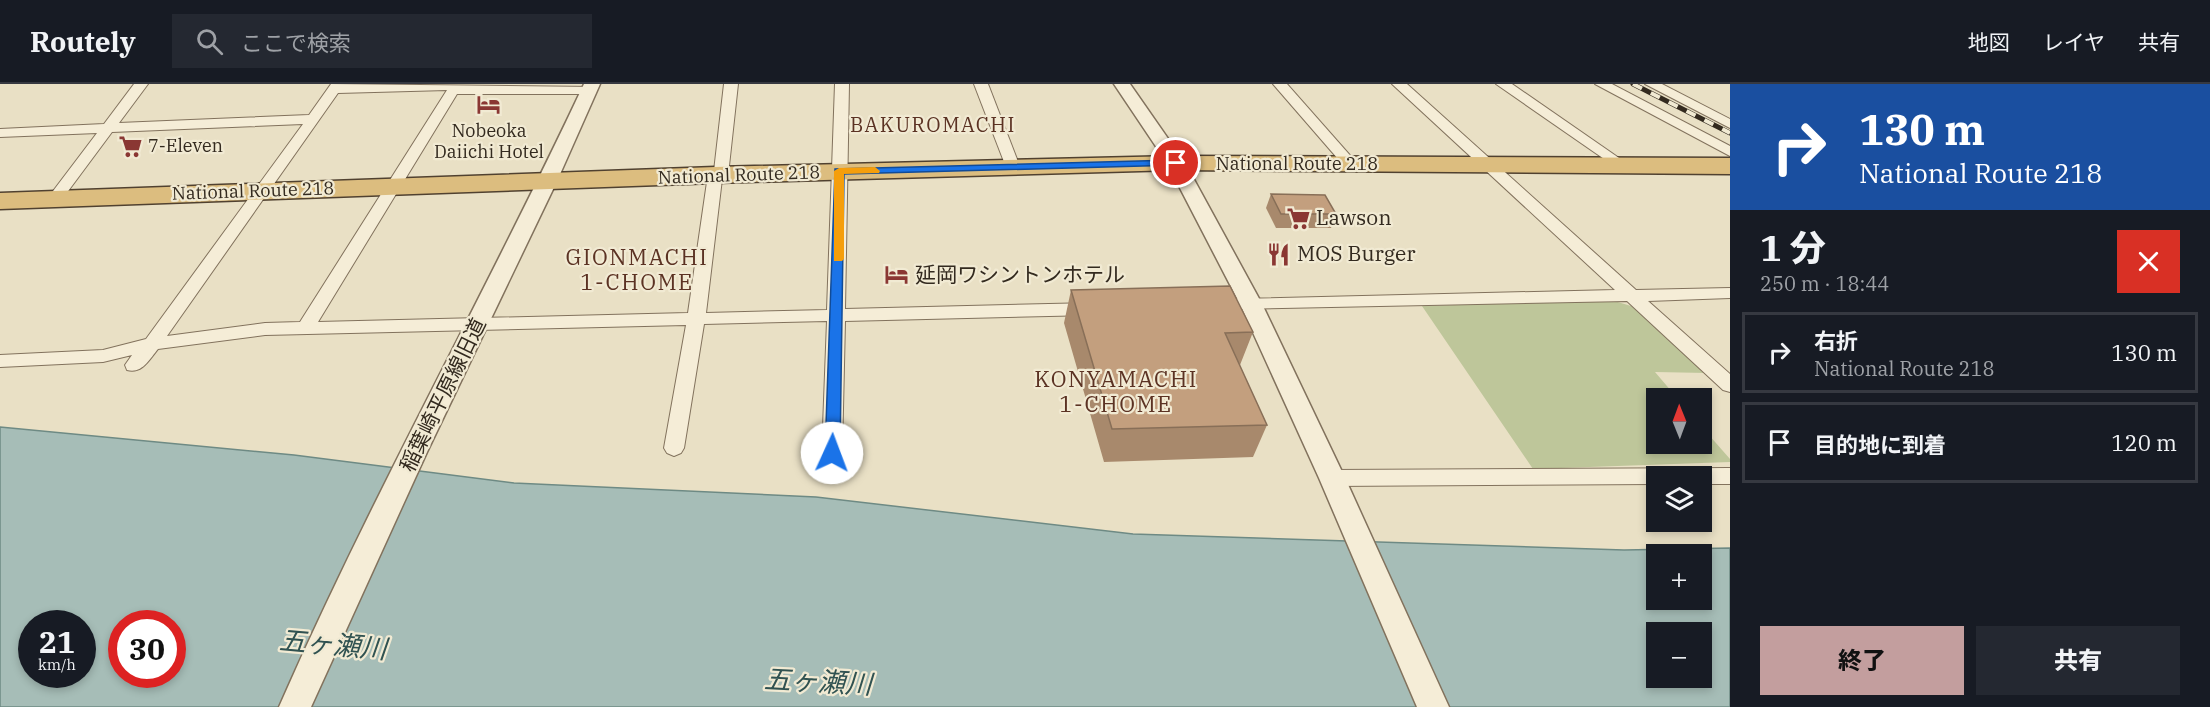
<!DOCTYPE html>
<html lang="ja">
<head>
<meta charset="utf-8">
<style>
	body { margin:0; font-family:"IBM Plex Serif","Noto Sans JP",serif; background:#242831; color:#f1f3f6; height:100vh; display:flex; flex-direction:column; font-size:22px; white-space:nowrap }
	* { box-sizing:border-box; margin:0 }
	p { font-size:20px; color:#9ea1a6 }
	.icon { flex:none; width:33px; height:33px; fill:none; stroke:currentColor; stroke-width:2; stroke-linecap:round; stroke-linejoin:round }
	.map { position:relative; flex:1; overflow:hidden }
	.side { display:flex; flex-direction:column; background:#171b24; width:480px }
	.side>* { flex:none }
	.banner { background:#1a4fa0; color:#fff; overflow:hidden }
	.needle { width:39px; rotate:359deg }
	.buttons { position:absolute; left:1646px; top:304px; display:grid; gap:12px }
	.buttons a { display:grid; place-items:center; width:66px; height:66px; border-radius:0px; background:#171b24; box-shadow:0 3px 9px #0003; font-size:30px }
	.speed { position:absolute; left:18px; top:526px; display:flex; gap:12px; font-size:30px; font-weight:700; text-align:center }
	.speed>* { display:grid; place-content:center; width:78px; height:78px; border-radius:50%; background:#171b24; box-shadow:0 3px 9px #0003; line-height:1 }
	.speed small { font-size:15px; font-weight:400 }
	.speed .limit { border:9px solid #d22; background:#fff; color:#111 }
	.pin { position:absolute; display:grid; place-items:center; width:51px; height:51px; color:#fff; margin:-26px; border:3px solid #fff; border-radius:50%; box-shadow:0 2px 6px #0007 }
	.me { position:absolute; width:66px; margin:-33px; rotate:2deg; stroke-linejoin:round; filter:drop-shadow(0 0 4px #0008) }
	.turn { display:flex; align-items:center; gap:21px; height:126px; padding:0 30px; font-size:27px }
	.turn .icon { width:78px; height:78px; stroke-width:2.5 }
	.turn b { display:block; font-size:42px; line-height:51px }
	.round { display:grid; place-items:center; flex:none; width:63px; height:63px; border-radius:0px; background:#242831 }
	.summary { display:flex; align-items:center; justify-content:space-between; height:102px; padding:0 30px }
	h1 { font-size:36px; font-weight:800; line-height:45px }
	.cta { display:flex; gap:12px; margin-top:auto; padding:12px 30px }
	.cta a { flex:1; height:69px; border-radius:0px; background:#c39e9e; color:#111; font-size:24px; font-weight:800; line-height:69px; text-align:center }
	.cta a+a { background:#242831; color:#f1f3f6 }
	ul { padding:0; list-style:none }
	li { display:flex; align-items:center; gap:18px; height:81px; margin:0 12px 9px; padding:0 18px; border:3px solid #363941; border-radius:0px }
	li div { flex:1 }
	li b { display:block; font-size:22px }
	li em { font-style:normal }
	header { display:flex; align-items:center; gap:36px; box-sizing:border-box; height:84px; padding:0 30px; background:#171b24; border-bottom:2px solid #363941 }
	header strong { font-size:28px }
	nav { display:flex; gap:33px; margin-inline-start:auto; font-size:21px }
	.search { width:420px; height:54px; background:#242831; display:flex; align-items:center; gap:15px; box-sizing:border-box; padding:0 21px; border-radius:0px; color:#9ea1a6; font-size:22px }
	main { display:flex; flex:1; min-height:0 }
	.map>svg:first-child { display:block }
	.green { fill:#bec69a }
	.water { fill:#a6bdb7; stroke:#6e8a84; stroke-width:1.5; fill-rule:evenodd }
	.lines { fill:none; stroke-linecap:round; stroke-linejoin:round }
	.minor-casing { stroke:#82725d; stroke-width:2 }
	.tertiary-casing { stroke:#82725d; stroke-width:3 }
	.trunk-casing { stroke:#504130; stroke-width:3 }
	.minor { fill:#f5edd7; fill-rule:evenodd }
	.tertiary { fill:#f5edd7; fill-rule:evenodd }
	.trunk { fill:#dcbd7f; fill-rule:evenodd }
	.rail-casing { stroke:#332a1f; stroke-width:5 }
	.rail { stroke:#f1ead3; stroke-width:4; stroke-dasharray:10; stroke-linecap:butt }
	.wall { fill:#a8896c }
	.building { fill:#c39f7e; stroke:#886f58; stroke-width:1.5 }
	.route { fill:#1a73e8; stroke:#114b97; stroke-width:1.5 }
	.slow { fill:#f59e0b }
	.labels { text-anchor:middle; stroke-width:4.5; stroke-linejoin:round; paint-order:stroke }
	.far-poi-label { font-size:18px; fill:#332a1f; stroke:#f1ead3 }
	.far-street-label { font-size:18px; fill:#332a1f; stroke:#f1ead3 }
	.far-quarter-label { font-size:20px; letter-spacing:1.5px; fill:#5b3223; stroke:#f1ead3 }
	.poi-label { font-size:21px; fill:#332a1f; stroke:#f1ead3; text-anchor:start }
	.street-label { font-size:21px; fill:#332a1f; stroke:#f1ead3 }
	.neighbourhood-label { font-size:22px; letter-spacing:1.5px; fill:#5b3223; stroke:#f1ead3 }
	.near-water-label { font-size:27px; font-style:italic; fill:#305251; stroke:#f1ead3 }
</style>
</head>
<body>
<header>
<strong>Routely</strong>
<div class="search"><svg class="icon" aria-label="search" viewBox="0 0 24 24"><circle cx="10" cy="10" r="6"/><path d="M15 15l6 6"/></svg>ここで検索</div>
<nav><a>地図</a><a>レイヤ</a><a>共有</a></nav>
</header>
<main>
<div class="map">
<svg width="1730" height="623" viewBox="0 0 1730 623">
	<rect width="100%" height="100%" fill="#e9e0c5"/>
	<polygon class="green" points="1611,216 1641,225 1707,289 1655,288 1678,315 1656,315 1656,360 1701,360 1701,342 1730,375 1730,378 1533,385 1422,222"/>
	<path class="water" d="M0 343 294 371 514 399 816 413 1133 450 1624 466 1730 464V623H0ZM1656 471H1701V516H1656ZM32 540H82V591H32ZM122 540H172V591H122ZM1656 549H1701V594H1656Z"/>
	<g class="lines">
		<defs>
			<g id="minor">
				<path d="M134 0H148L119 39 309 31 331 0 594 3 596 6 589 10H457L318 238 688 229 708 91 714 87 724 0H738L728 91 722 95 706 229 827 226 835 0H849L845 225 1093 219 1099 221 1102 225 1099 229 1093 231 845 237 842 369 839 374 832 377 825 374 822 369 827 237 704 240 684 364 681 369 674 372 667 369 664 364 686 241 265 251 158 265C149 276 142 290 127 286L125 281 132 271 103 278 0 283V271L103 266 146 255 303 40 112 48 60 118H50L47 115 97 49 0 53V45L104 40ZM447 6 300 238 265 239 167 252 338 9Z"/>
				<polygon points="974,0 988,0 1020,83 1018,86 1008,86 1006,83"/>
				<polygon points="1273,0 1287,0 1355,77 1357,80 1355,83 1345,83"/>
				<polygon points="1392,0 1407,0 1636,206 1730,204 1730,214 1648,217 1730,290 1730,308 1723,306 1627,217 1230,225 1227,221 1230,217 1236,215 1615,206"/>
				<polygon points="1496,0 1512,0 1632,83 1625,87 1620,86"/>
				<polygon points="1595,0 1612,0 1730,62 1730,72"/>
				<polygon points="1645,0 1662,0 1730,35 1730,44"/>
				<polygon points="1730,384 1730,400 1701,400 1701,393 1656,393 1656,400 1332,402 1325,400 1321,394 1325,388 1332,386"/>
			</g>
			<g id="tertiary">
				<path d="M584 0H600L557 97 427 368 311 623H279C372 411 486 209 584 0Z"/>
				<polygon points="1114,0 1130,0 1185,79 1262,220 1345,394 1449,623 1417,623 1319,394 1240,220 1167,79"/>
			</g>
			<polygon id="trunk" points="1176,72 1730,74 1730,90 1176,86 715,99 0,125 0,109 715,83"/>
		</defs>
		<use href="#minor" class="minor-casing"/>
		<use href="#tertiary" class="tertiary-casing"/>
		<use href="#trunk" class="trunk-casing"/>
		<use href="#minor" class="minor"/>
		<use href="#tertiary" class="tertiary"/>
		<use href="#trunk" class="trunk"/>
		<defs>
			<polyline id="rail" points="1633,0 1730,49"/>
		</defs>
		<use href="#rail" class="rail-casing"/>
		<use href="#rail" class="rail"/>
	</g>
	<g class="wall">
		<polygon points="1271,110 1336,130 1331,144 1276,144 1266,124"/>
		<polygon points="1071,206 1253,248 1240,281 1239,281 1267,341 1253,373 1104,378 1064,239"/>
	</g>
	<g class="building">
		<polygon points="1271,110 1325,111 1336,130 1281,130"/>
		<polygon points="1230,202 1253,248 1225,249 1267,341 1112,345 1071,206"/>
	</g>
	<polygon class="route" points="1176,76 1181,79 1179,81 844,90 840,369 832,374 827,372 825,369 835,85"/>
	<polygon class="slow" points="875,83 880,87 879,89 844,90 844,175 842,177 834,177 834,87 839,84"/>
	<defs>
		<symbol id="hotel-bare" viewBox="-9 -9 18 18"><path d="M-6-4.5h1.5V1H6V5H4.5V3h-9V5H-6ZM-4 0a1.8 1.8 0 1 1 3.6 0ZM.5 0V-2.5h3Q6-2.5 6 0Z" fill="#8a3733" stroke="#f1ead3" stroke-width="2.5" paint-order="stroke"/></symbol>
		<symbol id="supermarket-bare" viewBox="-9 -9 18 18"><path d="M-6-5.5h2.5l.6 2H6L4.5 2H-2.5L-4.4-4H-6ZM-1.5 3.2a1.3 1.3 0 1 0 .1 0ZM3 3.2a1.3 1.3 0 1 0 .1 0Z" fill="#8a3733" stroke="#f1ead3" stroke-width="2.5" paint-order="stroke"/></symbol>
		<symbol id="restaurant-bare" viewBox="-9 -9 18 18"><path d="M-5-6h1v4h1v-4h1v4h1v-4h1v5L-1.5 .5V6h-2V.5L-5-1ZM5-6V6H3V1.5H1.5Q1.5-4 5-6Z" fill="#8a3733" stroke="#f1ead3" stroke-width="2.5" paint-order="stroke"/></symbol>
	</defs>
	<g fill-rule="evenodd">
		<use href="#hotel-bare" x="472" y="4" width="33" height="33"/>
		<use href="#supermarket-bare" x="114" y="46" width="33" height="33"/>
		<use href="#supermarket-bare" x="1282" y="118" width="33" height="33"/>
		<use href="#restaurant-bare" x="1262" y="154" width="33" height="33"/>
		<use href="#hotel-bare" x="880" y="174" width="33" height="33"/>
	</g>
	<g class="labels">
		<g class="far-poi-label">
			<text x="489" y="53">Nobeoka<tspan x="489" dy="21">Daiichi Hotel</tspan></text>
			<text x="148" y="68" text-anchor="start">7-Eleven</text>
		</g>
		<g class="far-street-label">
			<text x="1297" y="86">National Route 218</text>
			<text transform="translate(739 91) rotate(-2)" y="6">National Route 218</text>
			<text transform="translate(253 107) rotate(-2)" y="6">National Route 218</text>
		</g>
		<g class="far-quarter-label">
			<text x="933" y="48">BAKUROMACHI</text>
		</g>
		<g class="poi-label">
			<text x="1316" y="141">Lawson</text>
			<text x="1297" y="177">MOS Burger</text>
			<text x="915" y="198">延岡ワシントンホテル</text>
		</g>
		<g class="street-label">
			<text transform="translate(443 311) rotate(-64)" y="7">稲葉崎平原線旧道</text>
		</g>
		<g class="neighbourhood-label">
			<text x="637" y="181">GIONMACHI<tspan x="637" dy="25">1-CHOME</tspan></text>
			<text x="1116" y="303">KONYAMACHI<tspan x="1116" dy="25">1-CHOME</tspan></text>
		</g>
		<g class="near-water-label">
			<text transform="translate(333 561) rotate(5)" y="9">五ヶ瀬川</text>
			<text transform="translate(818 598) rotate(3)" y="9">五ヶ瀬川</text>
		</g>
	</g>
</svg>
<div class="buttons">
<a><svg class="needle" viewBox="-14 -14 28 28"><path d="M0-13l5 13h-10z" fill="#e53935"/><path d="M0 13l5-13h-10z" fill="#9ea1a6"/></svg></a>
<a><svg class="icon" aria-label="layers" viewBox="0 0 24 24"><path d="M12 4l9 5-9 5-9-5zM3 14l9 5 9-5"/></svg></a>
<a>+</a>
<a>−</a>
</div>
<div class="speed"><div>21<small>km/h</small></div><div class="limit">30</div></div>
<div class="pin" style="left:1176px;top:79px;background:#d93025"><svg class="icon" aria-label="arrive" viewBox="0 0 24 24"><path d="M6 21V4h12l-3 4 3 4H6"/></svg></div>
<svg class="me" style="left:832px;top:369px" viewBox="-20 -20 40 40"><circle r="19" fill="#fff"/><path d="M0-13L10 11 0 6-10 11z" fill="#1a73e8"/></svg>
</div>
<section class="side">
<div class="banner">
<div class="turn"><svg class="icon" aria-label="right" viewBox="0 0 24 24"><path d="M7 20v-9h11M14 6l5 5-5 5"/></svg><div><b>130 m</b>National Route 218</div></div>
</div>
<div class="summary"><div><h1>1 分</h1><p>250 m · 18:44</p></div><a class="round" style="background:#d93025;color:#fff"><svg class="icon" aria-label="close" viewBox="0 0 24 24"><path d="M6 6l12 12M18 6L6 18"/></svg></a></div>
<ul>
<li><svg class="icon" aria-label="right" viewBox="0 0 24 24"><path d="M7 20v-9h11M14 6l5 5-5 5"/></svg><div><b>右折</b><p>National Route 218</p></div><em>130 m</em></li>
<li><svg class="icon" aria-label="arrive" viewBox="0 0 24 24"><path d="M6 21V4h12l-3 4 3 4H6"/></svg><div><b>目的地に到着</b></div><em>120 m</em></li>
</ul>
<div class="cta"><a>終了</a><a>共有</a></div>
</section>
</main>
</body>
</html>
